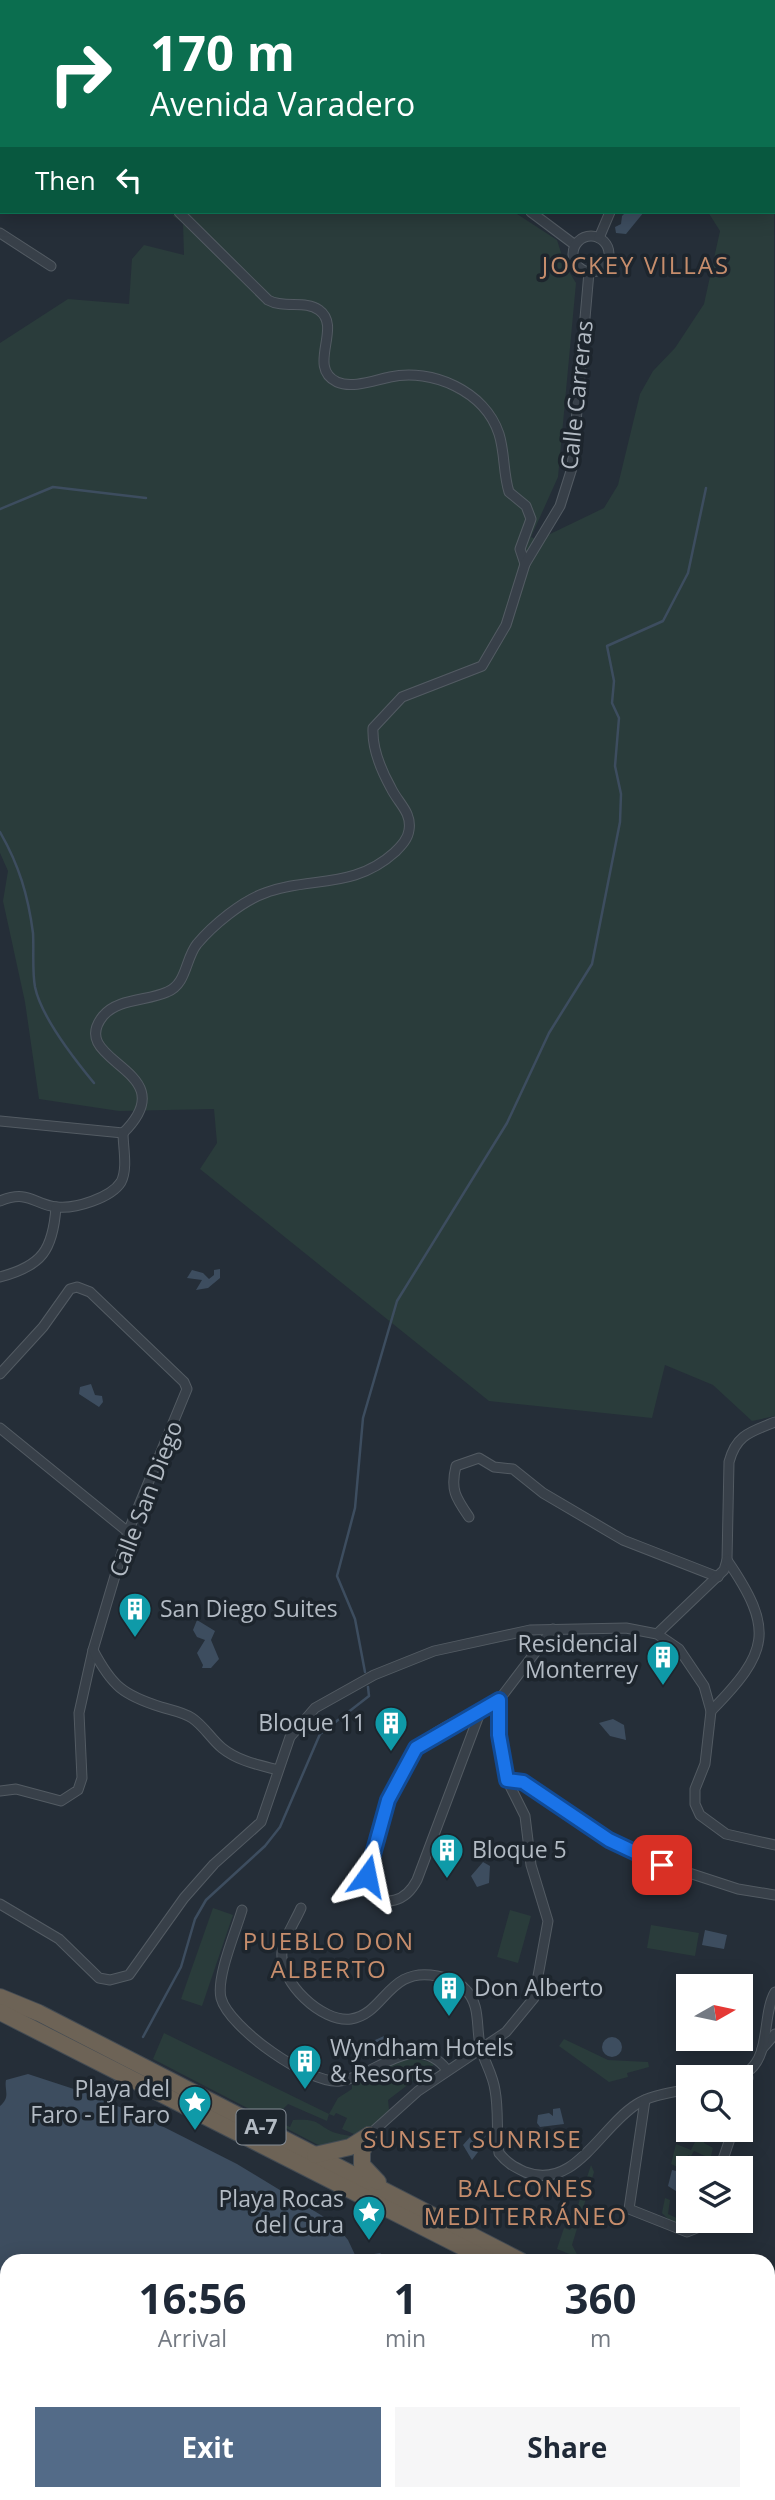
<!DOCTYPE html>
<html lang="en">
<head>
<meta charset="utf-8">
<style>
	body { margin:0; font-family:"Open Sans",sans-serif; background:#f6f6f7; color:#1f2937; height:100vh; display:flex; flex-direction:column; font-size:26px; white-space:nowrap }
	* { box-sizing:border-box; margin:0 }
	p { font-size:23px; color:#747a83 }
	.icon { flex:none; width:38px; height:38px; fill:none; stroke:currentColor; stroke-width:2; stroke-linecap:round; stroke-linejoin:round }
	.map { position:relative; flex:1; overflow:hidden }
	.drawer { position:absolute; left:0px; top:2254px; width:775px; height:247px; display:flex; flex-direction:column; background:#fff; border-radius:21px 21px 0 0; box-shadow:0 4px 18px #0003 }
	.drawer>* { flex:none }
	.hud { position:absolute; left:0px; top:0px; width:775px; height:214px; box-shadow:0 4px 18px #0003; background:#0b6e4f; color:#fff; overflow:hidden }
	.needle { width:46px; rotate:81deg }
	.buttons { position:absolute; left:676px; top:1974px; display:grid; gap:14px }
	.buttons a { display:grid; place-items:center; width:77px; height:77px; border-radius:0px; background:#fff; box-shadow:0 4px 18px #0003; font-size:35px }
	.pin { position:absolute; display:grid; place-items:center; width:60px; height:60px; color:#fff; margin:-30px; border-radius:14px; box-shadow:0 4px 10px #0006 }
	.me { position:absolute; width:77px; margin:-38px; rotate:12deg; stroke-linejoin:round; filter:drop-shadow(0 0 5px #0008) }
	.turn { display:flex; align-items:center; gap:24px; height:147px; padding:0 35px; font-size:32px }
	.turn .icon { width:91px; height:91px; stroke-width:2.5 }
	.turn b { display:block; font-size:49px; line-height:60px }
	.then { display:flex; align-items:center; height:66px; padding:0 35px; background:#0003; gap:14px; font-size:26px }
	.eta { display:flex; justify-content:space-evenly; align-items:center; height:119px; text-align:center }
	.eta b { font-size:42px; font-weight:700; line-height:49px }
	.action { display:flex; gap:14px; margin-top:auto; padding:14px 35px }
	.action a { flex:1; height:80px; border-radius:0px; background:#536b88; color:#fff; font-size:28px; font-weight:700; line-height:80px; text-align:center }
	.action a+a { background:#f6f6f7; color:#1f2937 }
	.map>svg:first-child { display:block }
	.green { fill:#2a3c3b }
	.water { fill:#3d4d5f }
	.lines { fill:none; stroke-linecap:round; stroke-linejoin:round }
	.stream { stroke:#3d4d5f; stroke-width:2.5 }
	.street-casing { stroke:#535b63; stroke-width:11 }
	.highway-casing { stroke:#434b53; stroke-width:18 }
	.street { stroke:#384049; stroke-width:9 }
	.highway { stroke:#6d6356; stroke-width:16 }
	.route-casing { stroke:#114b97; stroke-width:18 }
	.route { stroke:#1a73e8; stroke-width:12 }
	.labels { text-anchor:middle; stroke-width:7; stroke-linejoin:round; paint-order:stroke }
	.shield { fill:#1d252d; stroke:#868e97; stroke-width:2 }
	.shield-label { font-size:21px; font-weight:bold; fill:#b3bbc4 }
	.street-label { font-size:23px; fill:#b3bbc4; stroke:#1d252d }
	.poi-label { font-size:23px; fill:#b3bbc4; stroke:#1d252d; text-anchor:start }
	.neighbourhood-label { font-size:24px; letter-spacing:2px; fill:#c68d6c; stroke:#1d252d }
</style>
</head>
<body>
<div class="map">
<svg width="775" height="2500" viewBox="0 0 775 2500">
	<rect width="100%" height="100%" fill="#252e38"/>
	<g class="green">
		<polygon points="0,0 434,0 434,2 2,2 0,83"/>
		<polygon points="442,0 627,0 627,2 441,2"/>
		<polygon points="774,183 775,1416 752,1421 713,1385 665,1365 652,1418 489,1401 200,1169 217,1143 214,1109 119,1111 39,1099 25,1002 3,901 8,871 0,853 0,343 68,299 129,304 132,259 144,245 184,255 183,223 173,216 176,212 514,212 557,240 565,265 576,283 558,477 531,537 542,542 548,535 604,508 618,485 640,394 653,371 675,348 704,304 720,231 708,212 774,212"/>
		<polygon points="213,1908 233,1915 202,2006 181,1999"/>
		<polygon points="510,1910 531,1916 518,1963 497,1957"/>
		<polygon points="651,1925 699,1933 695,1956 647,1948"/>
		<path d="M164 2033 329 2114 338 2098 352 2089V2084C385 2070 398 2050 435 2064L388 2100 389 2110 361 2137 342 2129 347 2118 336 2113 334 2116 329 2114 327 2121 288 2104 283 2109V2124L290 2127 293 2120C322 2118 316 2126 336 2133 342 2135 348 2135 353 2137L324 2148 153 2059Z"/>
		<polygon points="564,2039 608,2060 648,2062 649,2067 627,2073 628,2077 609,2082 559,2046"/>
		<polygon points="701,2130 705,2135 704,2143 713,2148 708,2168 702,2168 705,2156 694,2151 691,2156 688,2155 685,2160 690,2167 685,2178 688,2180 686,2189 682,2178 684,2170 671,2164 676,2144 691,2150"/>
		<polygon points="591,2165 594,2172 572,2245 579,2258 557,2249 564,2228 570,2230"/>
		<polygon points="665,2198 670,2200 668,2214 685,2222 688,2216 688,2221 693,2221 690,2227 669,2220 662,2213"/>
	</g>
	<g class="water">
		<polygon points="626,212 644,212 626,234 616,233 615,227 621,224 622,216"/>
		<polygon points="220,1269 220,1278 208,1288 196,1290 202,1280 187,1278 192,1270 203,1273 209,1279 214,1275 214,1270"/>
		<polygon points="91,1384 95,1395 102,1396 103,1402 99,1407 79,1394 80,1387"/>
		<polygon points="197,1620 215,1631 211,1640 219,1659 211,1668 202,1668 203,1665 197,1653 205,1640 197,1637 193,1630"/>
		<polygon points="613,1719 624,1725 626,1740 610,1736 599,1723"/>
		<polygon points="483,1862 490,1866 489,1883 477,1887 471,1876"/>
		<polygon points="705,1930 727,1935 724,1949 702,1945"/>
		<polygon points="384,2036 391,2050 373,2059 368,2050 378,2045 375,2040"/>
		<circle cx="612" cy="2047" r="10"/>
		<path d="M28 2074 83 2092 144 2117 237 2164 334 2223 348 2240 356 2257 380 2253 390 2261H7V2494H768V2411L775 2413V2500H0V2106C11 2097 4 2090 6 2080Z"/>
		<polygon points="560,2108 564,2124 540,2127 537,2123 538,2115 549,2113 553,2116 553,2109"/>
		<polygon points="478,2128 487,2135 475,2149 478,2152 472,2160 463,2145"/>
		<polygon points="672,2170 680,2172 683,2187 679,2193 668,2186"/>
	</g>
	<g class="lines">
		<g class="stream">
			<polyline points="495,2 497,0"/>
			<polyline points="0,509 53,487 146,498"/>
			<path d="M0 832C19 865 28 895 33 933 34 951 32 970 35 987 41 1016 75 1060 94 1083"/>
			<polyline points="365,1672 355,1619 337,1576 355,1508 363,1418 397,1301 507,1123 549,1033 592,964 620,822 621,794 615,766 619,718 612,703 614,681 607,646 663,621 688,573 706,488"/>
			<polyline points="143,2037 181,1967 195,1919 206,1900 265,1846 280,1827 320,1734 369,1696 368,1687"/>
			<polyline points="106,2102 116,2080"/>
		</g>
		<defs>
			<g id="street">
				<polyline points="652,0 652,2"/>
				<polyline points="774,175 775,175"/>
				<polyline points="0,184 2,184"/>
				<path d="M179 212 268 300C284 309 305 300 319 310 343 327 306 367 337 382 352 389 375 380 390 377 432 368 485 391 499 434 505 453 503 473 509 492L526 506 531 519 520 549 525 564"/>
				<polyline points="531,212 575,245"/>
				<polyline points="0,233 51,266"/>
				<circle cx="591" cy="254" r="18"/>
				<polyline points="599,238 610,212"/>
				<polyline points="0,1121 123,1133"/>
				<path d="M123 1133C188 1069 65 1063 103 1016 118 998 148 1001 167 992 187 984 185 959 197 944 213 925 242 901 265 893 310 876 353 890 395 852 401 846 408 839 409 830 412 812 398 803 391 788 381 770 372 748 373 728L402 697 482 666 506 625 525 564 560 506 572 468 589 272"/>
				<path d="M0 1201C29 1189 34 1205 57 1207 75 1209 111 1198 121 1182 128 1169 123 1147 123 1133"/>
				<path d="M0 1277C42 1266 53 1250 56 1207"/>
				<polyline points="0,1374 43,1327 70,1289 77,1287 90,1292 184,1382 187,1389 128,1532 93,1650 79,1713 82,1778 78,1790 61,1801 16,1789 0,1791"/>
				<polyline points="0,1428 128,1532"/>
				<path d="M469 1517C456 1498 450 1490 456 1466L479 1458 494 1467 513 1469 543 1493 623 1540 718 1577"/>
				<path d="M657 1634 724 1570 727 1560 729 1462C736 1435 750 1432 775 1422"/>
				<path d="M93 1650C112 1686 123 1695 161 1707 171 1710 183 1712 192 1718 204 1726 211 1739 222 1748 238 1761 259 1765 278 1770"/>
				<path d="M481 1710 417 1880C406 1901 384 1910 369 1888 364 1858 395 1766 418 1746 441 1726 473 1714 499 1700"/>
				<path d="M711 1711C769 1652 775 1630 727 1560"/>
				<polyline points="507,1780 523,1782 634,1855 738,1889 775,1895"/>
				<polyline points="0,1904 59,1939 99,1978 110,1980 129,1975 184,1898 214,1864 261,1822 290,1737 315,1708 374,1675 434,1651 530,1630 626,1628 657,1634 679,1649 704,1686 711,1711 705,1764 695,1789 695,1804 700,1815 726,1834 775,1845"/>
				<path d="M301 1908C295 1922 284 1937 282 1952 279 1982 322 2023 351 2019 385 2014 388 1966 437 1976 447 1978 458 1981 465 1989 482 2006 475 2028 481 2049 485 2063 493 2075 495 2090 499 2111 496 2132 499 2153 507 2163 514 2167 525 2172 575 2191 600 2127 637 2104 651 2095 671 2093 688 2089"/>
				<path d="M242 1910C236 1931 216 1977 221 1998 229 2028 310 2085 340 2081 376 2076 415 2029 447 2070"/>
				<polyline points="762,2049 775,2034"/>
				<path d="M731 2077C736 2075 744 2074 747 2072 771 2056 762 2014 775 1992"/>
				<polyline points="645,2100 629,2209 687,2232 697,2228 699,2221"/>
				<polyline points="740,2108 748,2078 747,2072"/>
				<polyline points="369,2135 418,2091 506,2032 534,1998 548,1921 531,1865 525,1816 507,1780 502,1760 499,1700 553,1629"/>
				<polyline points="720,2168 733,2130"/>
			</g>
			<g id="highway">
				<polyline points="0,1997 39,2013 521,2261"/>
				<polyline points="0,2012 490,2261"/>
				<polyline points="369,2135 362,2152 362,2165 378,2182"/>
				<polyline points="315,2155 350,2147 369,2135"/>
				<polyline points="768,2364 775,2365"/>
				<polyline points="768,2378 775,2379"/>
			</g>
		</defs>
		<use href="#street" class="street-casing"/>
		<use href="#highway" class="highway-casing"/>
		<use href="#street" class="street"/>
		<use href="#highway" class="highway"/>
	</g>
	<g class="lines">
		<defs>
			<polyline id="route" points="367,1876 388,1800 416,1748 499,1700 499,1735 507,1780 523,1782 609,1840 662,1865"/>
		</defs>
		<use href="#route" class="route-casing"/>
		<use href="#route" class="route"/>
	</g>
	<defs>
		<symbol id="building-pin" viewBox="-11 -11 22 30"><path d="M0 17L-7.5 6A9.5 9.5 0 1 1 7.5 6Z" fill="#0f9aa8" stroke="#1d252d"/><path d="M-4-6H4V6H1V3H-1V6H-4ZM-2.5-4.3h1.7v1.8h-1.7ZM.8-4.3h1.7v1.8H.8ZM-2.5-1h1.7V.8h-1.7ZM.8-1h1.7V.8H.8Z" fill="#fff"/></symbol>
		<symbol id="sight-pin" viewBox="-11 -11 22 30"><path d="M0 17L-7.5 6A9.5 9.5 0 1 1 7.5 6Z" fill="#0f9aa8" stroke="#1d252d"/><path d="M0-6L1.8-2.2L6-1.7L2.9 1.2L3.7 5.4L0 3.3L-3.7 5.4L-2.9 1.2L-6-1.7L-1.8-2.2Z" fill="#fff"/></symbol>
	</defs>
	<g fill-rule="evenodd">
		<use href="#building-pin" x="116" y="1590" width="38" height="52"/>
		<use href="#building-pin" x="644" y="1638" width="38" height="52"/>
		<use href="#building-pin" x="372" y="1704" width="38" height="52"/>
		<use href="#building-pin" x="428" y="1831" width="38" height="52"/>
		<use href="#building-pin" x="430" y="1969" width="38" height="52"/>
		<use href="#building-pin" x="286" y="2042" width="38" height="52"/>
		<use href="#sight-pin" x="176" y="2083" width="38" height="52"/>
		<use href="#sight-pin" x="350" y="2193" width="38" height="52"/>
	</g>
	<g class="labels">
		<rect class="shield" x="236.5" y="2109.5" width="49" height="35" rx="5"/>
		<g class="shield-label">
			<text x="261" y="2134">A-7</text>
		</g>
		<g class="street-label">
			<text transform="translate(577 395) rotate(-84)" y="8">Calle Carreras</text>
			<text transform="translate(146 1499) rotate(-69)" y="8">Calle San Diego</text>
		</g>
		<g class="poi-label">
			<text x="160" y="1617">San Diego Suites</text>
			<text x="638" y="1652" text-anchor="end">Residencial<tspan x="638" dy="26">Monterrey</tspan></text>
			<text x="366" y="1731" text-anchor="end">Bloque 11</text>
			<text x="472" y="1858">Bloque 5</text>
			<text x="474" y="1996">Don Alberto</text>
			<text x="330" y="2056">Wyndham Hotels<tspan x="330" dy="26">&amp; Resorts</tspan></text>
			<text x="170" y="2097" text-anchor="end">Playa del<tspan x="170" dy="26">Faro - El Faro</tspan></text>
			<text x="344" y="2207" text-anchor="end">Playa Rocas<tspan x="344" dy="26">del Cura</tspan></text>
		</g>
		<g class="neighbourhood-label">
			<text x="636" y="274">JOCKEY VILLAS</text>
			<text x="329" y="1950">PUEBLO DON<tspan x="329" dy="28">ALBERTO</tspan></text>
			<text x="473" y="2148">SUNSET SUNRISE</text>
			<text x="526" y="2197">BALCONES<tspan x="526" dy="28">MEDITERRÁNEO</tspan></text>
		</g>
	</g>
</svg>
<div class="buttons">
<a><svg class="needle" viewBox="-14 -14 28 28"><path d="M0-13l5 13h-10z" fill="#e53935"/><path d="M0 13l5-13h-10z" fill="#747a83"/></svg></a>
<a><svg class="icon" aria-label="search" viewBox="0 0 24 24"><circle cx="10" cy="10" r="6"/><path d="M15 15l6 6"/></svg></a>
<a><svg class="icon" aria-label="layers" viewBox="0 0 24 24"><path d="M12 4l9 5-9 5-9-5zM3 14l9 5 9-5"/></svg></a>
</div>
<div class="pin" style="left:662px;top:1865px;background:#d93025"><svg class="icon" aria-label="arrive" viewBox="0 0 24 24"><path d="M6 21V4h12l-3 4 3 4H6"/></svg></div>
<svg class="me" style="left:367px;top:1876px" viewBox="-20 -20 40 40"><path d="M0-17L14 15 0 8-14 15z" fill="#1a73e8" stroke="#fff" stroke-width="4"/></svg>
<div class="hud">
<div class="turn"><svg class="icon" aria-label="right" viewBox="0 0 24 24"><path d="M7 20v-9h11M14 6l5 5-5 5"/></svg><div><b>170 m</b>Avenida Varadero</div></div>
<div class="then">Then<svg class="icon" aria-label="left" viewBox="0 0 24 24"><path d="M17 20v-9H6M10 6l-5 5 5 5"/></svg></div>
</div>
<section class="drawer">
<div class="eta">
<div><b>16:56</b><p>Arrival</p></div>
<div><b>1</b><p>min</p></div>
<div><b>360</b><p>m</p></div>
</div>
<div class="action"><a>Exit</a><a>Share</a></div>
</section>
</div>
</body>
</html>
